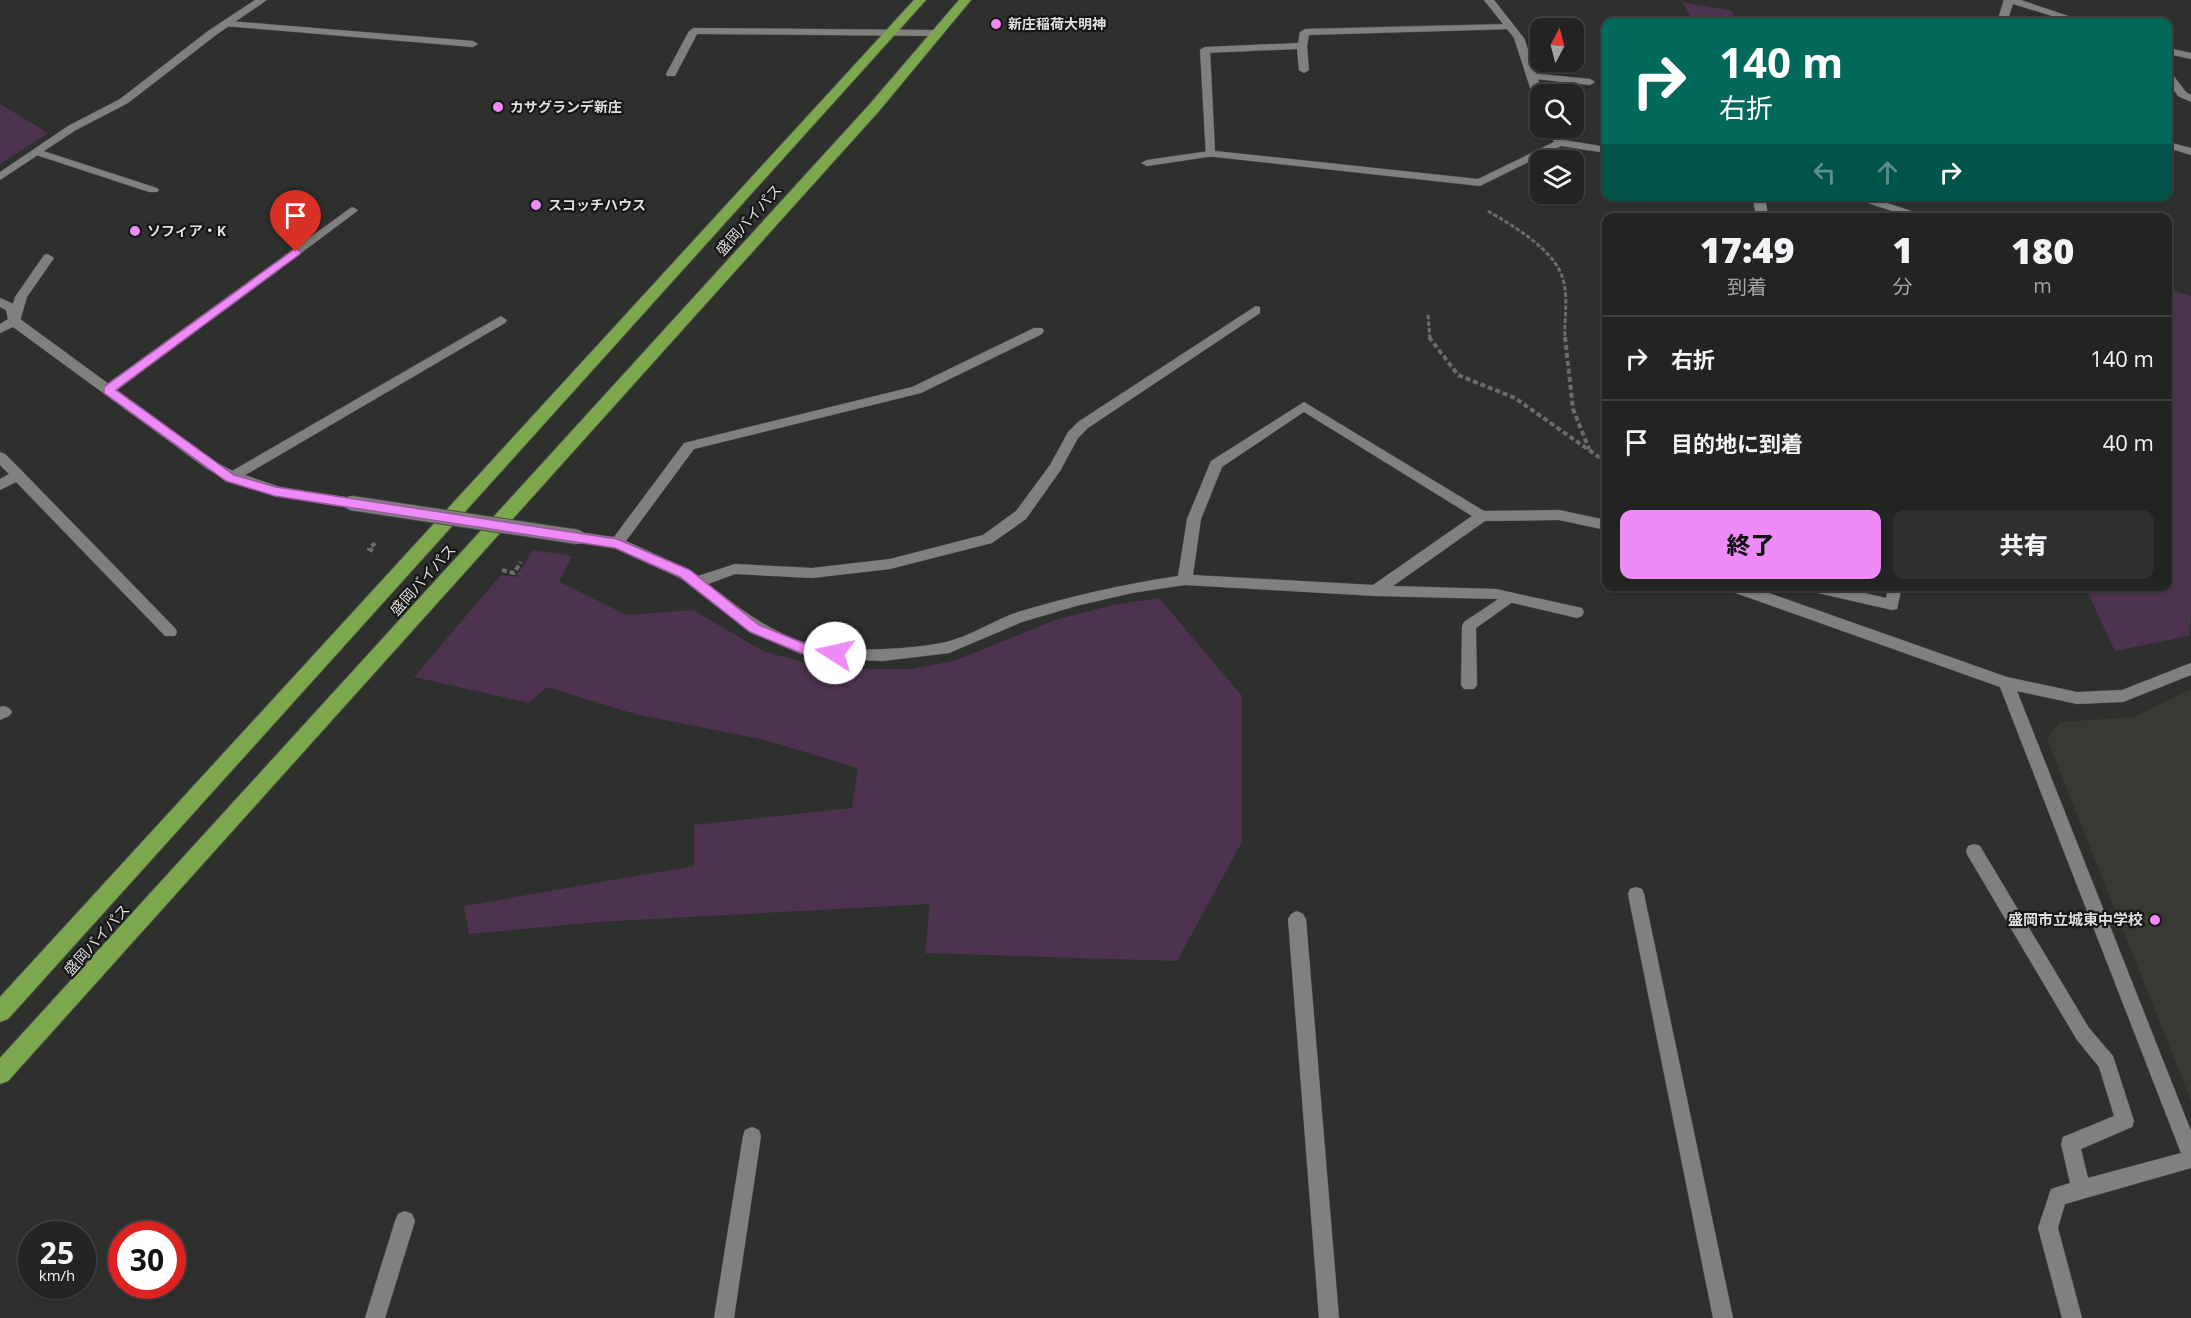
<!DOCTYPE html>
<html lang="ja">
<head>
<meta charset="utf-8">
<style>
	body { margin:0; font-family:"Open Sans","Noto Sans JP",sans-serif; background:#2e302f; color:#f1f3f6; height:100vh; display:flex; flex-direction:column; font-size:22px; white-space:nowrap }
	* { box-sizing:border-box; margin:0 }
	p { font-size:20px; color:#a2a4a5 }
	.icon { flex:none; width:33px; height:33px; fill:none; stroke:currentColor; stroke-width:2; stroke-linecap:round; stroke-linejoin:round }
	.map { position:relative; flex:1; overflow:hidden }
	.details { position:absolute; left:1602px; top:213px; width:570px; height:378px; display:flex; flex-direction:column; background:#222422; border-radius:12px; box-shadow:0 2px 4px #0004,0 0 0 2px #3f4140 }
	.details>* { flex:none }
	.hud { position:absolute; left:1602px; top:18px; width:570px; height:183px; border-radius:12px; box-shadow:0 2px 4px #0004,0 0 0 2px #3f4140; background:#00695c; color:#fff; overflow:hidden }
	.needle { width:39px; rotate:7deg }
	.controls { position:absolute; left:1530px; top:18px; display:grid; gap:12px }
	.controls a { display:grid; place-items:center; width:54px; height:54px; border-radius:12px; background:#222422; box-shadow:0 2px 4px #0004,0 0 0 2px #3f4140; font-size:30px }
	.speed { position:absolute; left:18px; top:1221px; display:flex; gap:12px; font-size:30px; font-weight:700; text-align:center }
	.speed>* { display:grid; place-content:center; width:78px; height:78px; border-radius:50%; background:#222422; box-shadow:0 2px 4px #0004,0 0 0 2px #3f4140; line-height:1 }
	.speed small { font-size:15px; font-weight:400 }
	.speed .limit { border:9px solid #d22; background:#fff; color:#111 }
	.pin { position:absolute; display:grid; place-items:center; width:51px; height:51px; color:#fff; margin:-62px -26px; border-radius:50% 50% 50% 0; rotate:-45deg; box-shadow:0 0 6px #0007 }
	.pin .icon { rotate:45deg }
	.me { position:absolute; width:66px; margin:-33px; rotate:280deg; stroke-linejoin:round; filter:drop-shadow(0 0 4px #0008) }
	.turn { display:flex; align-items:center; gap:21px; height:126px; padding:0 18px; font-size:27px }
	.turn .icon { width:78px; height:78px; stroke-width:2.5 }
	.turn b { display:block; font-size:42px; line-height:51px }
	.lanes { display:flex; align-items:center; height:57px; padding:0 18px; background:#0003; justify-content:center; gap:30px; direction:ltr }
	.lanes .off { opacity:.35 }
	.eta { display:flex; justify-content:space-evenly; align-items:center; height:102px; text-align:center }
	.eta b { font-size:36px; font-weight:800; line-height:42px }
	.button { display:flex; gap:12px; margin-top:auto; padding:12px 18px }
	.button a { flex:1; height:69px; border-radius:12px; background:#ee8bf8; color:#111; font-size:24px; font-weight:800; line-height:69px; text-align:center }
	.button a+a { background:#2e302f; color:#f1f3f6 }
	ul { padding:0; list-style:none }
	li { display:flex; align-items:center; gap:18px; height:84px; padding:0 18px; border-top:2px solid #3f4140 }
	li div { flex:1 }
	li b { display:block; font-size:22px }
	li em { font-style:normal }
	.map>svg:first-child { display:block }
	.built { fill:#363a32 }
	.green { fill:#4d334f }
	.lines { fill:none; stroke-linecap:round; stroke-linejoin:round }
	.lane-casing { stroke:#4b4c4a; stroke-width:1 }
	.street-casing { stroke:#4b4c4a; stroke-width:1 }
	.highway-casing { stroke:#4b4c4a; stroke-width:2 }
	.path-far1 { stroke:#6b6c6a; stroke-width:3; stroke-dasharray:4.5 2; stroke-linecap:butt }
	.path { stroke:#6b6c6a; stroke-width:4; stroke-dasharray:5 3; stroke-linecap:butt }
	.lane { fill:#80817e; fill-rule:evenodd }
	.street { fill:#80817e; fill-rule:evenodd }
	.highway { fill:#7da74c; fill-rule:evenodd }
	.street-bridge-casing { stroke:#4b4c4a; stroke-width:16; stroke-linecap:butt }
	.street-bridge { stroke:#80817e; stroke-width:14 }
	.route { fill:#ee8bf8; stroke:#9b5aa1; stroke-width:1.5 }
	.poi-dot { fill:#ee8bf8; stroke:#171816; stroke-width:2 }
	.labels { text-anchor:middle; stroke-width:4.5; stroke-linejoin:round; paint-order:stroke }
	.far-poi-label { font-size:14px; font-weight:bold; fill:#dedfde; stroke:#171816; text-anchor:start }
	.street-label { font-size:15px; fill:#dedfde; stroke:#171816 }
	.poi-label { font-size:15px; font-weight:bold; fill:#dedfde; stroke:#171816; text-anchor:end }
</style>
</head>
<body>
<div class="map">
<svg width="2191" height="1318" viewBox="0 0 2191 1318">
	<rect width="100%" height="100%" fill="#2e302d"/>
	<polygon class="built" points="2191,689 2191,1101 2047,739 2060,722 2134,717"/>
	<g class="green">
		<polygon points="1682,2 1732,11 1735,22 1694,22"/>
		<polygon points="0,104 48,133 0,164"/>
		<polygon points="2168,289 2191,296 2191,611 2189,636 2115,651 2085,587 2168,586"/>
		<polygon points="533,550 572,556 559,582 627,615 693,610 765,652 823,667 869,669 913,669 957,660 1055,620 1113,605 1159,598 1242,696 1242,842 1177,961 925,953 930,904 598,922 469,934 464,906 694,866 694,825 852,808 858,768 765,740 635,714 547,687 529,703 414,677 501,575 516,577"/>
	</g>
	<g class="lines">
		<defs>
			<g id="lane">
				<polygon points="228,21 473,41 478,44 473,47 224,26 224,22"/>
				<polygon points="1508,24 1513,27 1512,29 1309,35 1307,46 1309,70 1304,73 1299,70 1297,49 1205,53 1200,50 1205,47 1298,43 1300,32 1305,29"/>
				<polygon points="694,28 938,30 943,33 938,36 697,34 675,76 667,76 666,74 689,31"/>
				<polygon points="1531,73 1590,79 1595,82 1590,85 1527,78 1527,74"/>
				<polygon points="2168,142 2191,148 2191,155 2168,148"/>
				<polygon points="37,149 157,188 159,190 157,192 149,192 33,154 32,152"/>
				<polygon points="1210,151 1215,154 1214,156 1147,166 1141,163 1147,160"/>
				<polygon points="352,207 358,210 356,212 113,393 103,393 102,390 103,387"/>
				<polygon points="48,254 54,258 27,297 20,321 18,324 10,324 8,321 15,297 44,255"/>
				<polygon points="501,316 507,320 505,323 235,481 225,481 223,478 225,475"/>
				<polygon points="0,452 5,454 23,472 175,628 177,632 175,636 165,636 16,482 0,490 0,479 9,474 0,465"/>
				<polygon points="1509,592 1514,593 1516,597 1514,601 1476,628 1477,685 1474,689 1464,689 1461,685 1462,626 1464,622"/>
				<polygon points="4,706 9,708 12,712 9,716 0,720 0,707"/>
			</g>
			<g id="street">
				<polygon points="255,0 267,0 216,35 128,103 76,130 0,180 0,172 68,126 120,99 208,31"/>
				<polygon points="1484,0 1494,0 1524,38 1543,94 1540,94 1540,106 1535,103 1514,38"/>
				<polygon points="2004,0 2021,0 2086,22 2072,22 2013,4 2007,22 1997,22"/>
				<polygon points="1205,47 1210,50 1215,151 1478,179 1554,142 1548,128 1558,128 1564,140 1606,147 1606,153 1561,146 1480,186 1206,156 1200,50"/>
				<polygon points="2168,48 2191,53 2191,59 2168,54"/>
				<polygon points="2168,73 2172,74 2186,92 2191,95 2191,102 2178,96 2168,82"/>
				<polygon points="1753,196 1765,196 1768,218 1756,218"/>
				<polygon points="1847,196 1866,196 1932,218 1913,218"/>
				<path d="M0 298 16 305 20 319 217 463 233 471 280 487 351 498 358 503 351 508C301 501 252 494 207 469L13 327 0 333V324L8 319 6 310 0 307Z"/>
				<path d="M1256 306 1260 307V313L1088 428 1078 438 1060 471 1026 519 992 543 890 569 812 578 735 574 708 584C739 608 763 627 800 641 835 654 910 650 946 642 971 636 994 620 1018 612 1071 596 1124 584 1178 576L1187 519 1211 461 1304 402 1484 511 1559 510 1606 520V530L1559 520 1485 521 1393 586 1496 589 1582 608 1584 612 1582 616 1577 618 1496 599 1376 596 1185 585 1132 593 1076 606 1022 622 949 653 883 661 835 659 801 654 750 632 680 578 614 548 578 542 571 537 578 532 614 537 684 443 912 387 1034 328H1042L1044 331 1042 334 921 393 694 449 626 541 690 570 698 576 735 564 812 568 890 559 983 535 1016 511 1050 465 1068 432 1078 422ZM1304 412 1472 516 1373 585 1193 575 1201 519 1222 467Z"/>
				<polygon points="1725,586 1749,586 2007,677 2077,692 2122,690 2191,663 2191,675 2123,702 2077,704 2017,691 2191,1131 2191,1168 2065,1204 2058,1228 2082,1318 2062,1318 2038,1228 2051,1189 2070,1183 2061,1144 2063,1137 2114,1116 2099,1067 2077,1040 1968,856 1966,851 1968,846 1974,844 1980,846 2089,1028 2113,1056 2134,1121 2132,1127 2081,1149 2088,1178 2181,1153 2000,687 1727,590"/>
				<polygon points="1802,586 1835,586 1886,598 1888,586 1902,586 1897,609 1892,610 1809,591"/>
				<polygon points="1636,887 1642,889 1644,894 1733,1318 1713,1318 1628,894 1630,889"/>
				<polygon points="1297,911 1303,914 1306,919 1339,1318 1319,1318 1288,919 1291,914"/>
				<polygon points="752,1127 759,1130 761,1136 734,1318 714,1318 743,1136 745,1130"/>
				<polygon points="405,1211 412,1214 415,1221 385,1318 365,1318 395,1221 398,1214"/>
			</g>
			<g id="highway">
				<polygon points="914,0 926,0 8,1019 0,1022 0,997"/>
				<polygon points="959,0 971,0 879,111 8,1081 0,1084 0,1058 869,105"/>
			</g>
		</defs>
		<use href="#lane" class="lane-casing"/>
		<use href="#street" class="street-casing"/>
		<use href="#highway" class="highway-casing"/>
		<g class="path-far1">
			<path d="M1488 211C1513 226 1558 251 1564 283 1568 302 1564 320 1565 339"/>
			<polyline points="1428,315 1430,339"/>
		</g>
		<g class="path">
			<polyline points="1429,337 1458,375 1515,398 1606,462"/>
			<polyline points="1565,337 1573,409 1589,449"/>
			<polyline points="373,551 369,549 377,541"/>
			<polyline points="502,570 514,573 521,562"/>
		</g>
		<use href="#lane" class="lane"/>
		<use href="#street" class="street"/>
		<use href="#highway" class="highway"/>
		<defs>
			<polyline id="street-bridge" points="351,503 578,537"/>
		</defs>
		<use href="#street-bridge" class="street-bridge-casing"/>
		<use href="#street-bridge" class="street-bridge"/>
	</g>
	<polygon class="route" points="296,248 301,252 300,254 116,390 234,475 276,487 617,539 690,570 759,625 803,643 840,650 842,653 840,657 835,659 801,653 750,632 680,577 615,548 275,496 226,481 104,393 104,387"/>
	<g class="poi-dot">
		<circle cx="996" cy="24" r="6"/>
		<circle cx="498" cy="107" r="6"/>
		<circle cx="536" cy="205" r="6"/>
		<circle cx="135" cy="231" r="6"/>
		<circle cx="2155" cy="920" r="6"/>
	</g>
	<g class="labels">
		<g class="far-poi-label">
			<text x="1008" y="29">新庄稲荷大明神</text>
			<text x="510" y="112">カサグランデ新庄</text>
			<text x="548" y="210">スコッチハウス</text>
			<text x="147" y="236">ソフィア・K</text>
		</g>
		<g class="street-label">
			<text transform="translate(749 220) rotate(-48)" y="5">盛岡バイパス</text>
			<text transform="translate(423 580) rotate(-48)" y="5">盛岡バイパス</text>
			<text transform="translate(97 940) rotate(-48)" y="5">盛岡バイパス</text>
		</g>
		<g class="poi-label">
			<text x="2143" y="925">盛岡市立城東中学校</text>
		</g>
	</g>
</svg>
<div class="controls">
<a><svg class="needle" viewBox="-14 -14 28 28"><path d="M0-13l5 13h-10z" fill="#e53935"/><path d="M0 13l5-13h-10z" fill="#a2a4a5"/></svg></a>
<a><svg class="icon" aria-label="search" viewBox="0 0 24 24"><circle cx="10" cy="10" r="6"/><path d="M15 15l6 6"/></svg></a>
<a><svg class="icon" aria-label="layers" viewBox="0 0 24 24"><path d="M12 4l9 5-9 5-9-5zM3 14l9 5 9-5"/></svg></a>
</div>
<div class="speed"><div>25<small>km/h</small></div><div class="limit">30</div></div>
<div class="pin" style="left:296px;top:252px;background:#d93025"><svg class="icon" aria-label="arrive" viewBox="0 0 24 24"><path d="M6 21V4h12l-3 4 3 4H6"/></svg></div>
<svg class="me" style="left:835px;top:653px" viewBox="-20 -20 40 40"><circle r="19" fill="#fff"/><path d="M0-13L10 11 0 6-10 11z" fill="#ee8bf8"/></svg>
<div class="hud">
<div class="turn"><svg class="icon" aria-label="right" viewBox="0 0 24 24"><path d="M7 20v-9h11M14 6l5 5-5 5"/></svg><div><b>140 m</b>右折</div></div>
<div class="lanes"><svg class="icon off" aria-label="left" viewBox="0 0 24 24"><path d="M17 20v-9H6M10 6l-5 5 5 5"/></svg><svg class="icon off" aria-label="ahead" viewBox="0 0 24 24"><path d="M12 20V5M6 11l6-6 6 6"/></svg><svg class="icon" aria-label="right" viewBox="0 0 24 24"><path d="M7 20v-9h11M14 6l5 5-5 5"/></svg></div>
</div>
<section class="details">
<div class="eta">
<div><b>17:49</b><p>到着</p></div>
<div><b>1</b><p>分</p></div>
<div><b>180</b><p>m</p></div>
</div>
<ul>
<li><svg class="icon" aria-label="right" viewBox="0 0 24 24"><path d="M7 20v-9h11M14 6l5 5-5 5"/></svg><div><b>右折</b></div><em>140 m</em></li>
<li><svg class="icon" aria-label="arrive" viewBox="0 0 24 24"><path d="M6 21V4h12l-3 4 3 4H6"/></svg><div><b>目的地に到着</b></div><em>40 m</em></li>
</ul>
<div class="button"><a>終了</a><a>共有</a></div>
</section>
</div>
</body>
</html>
